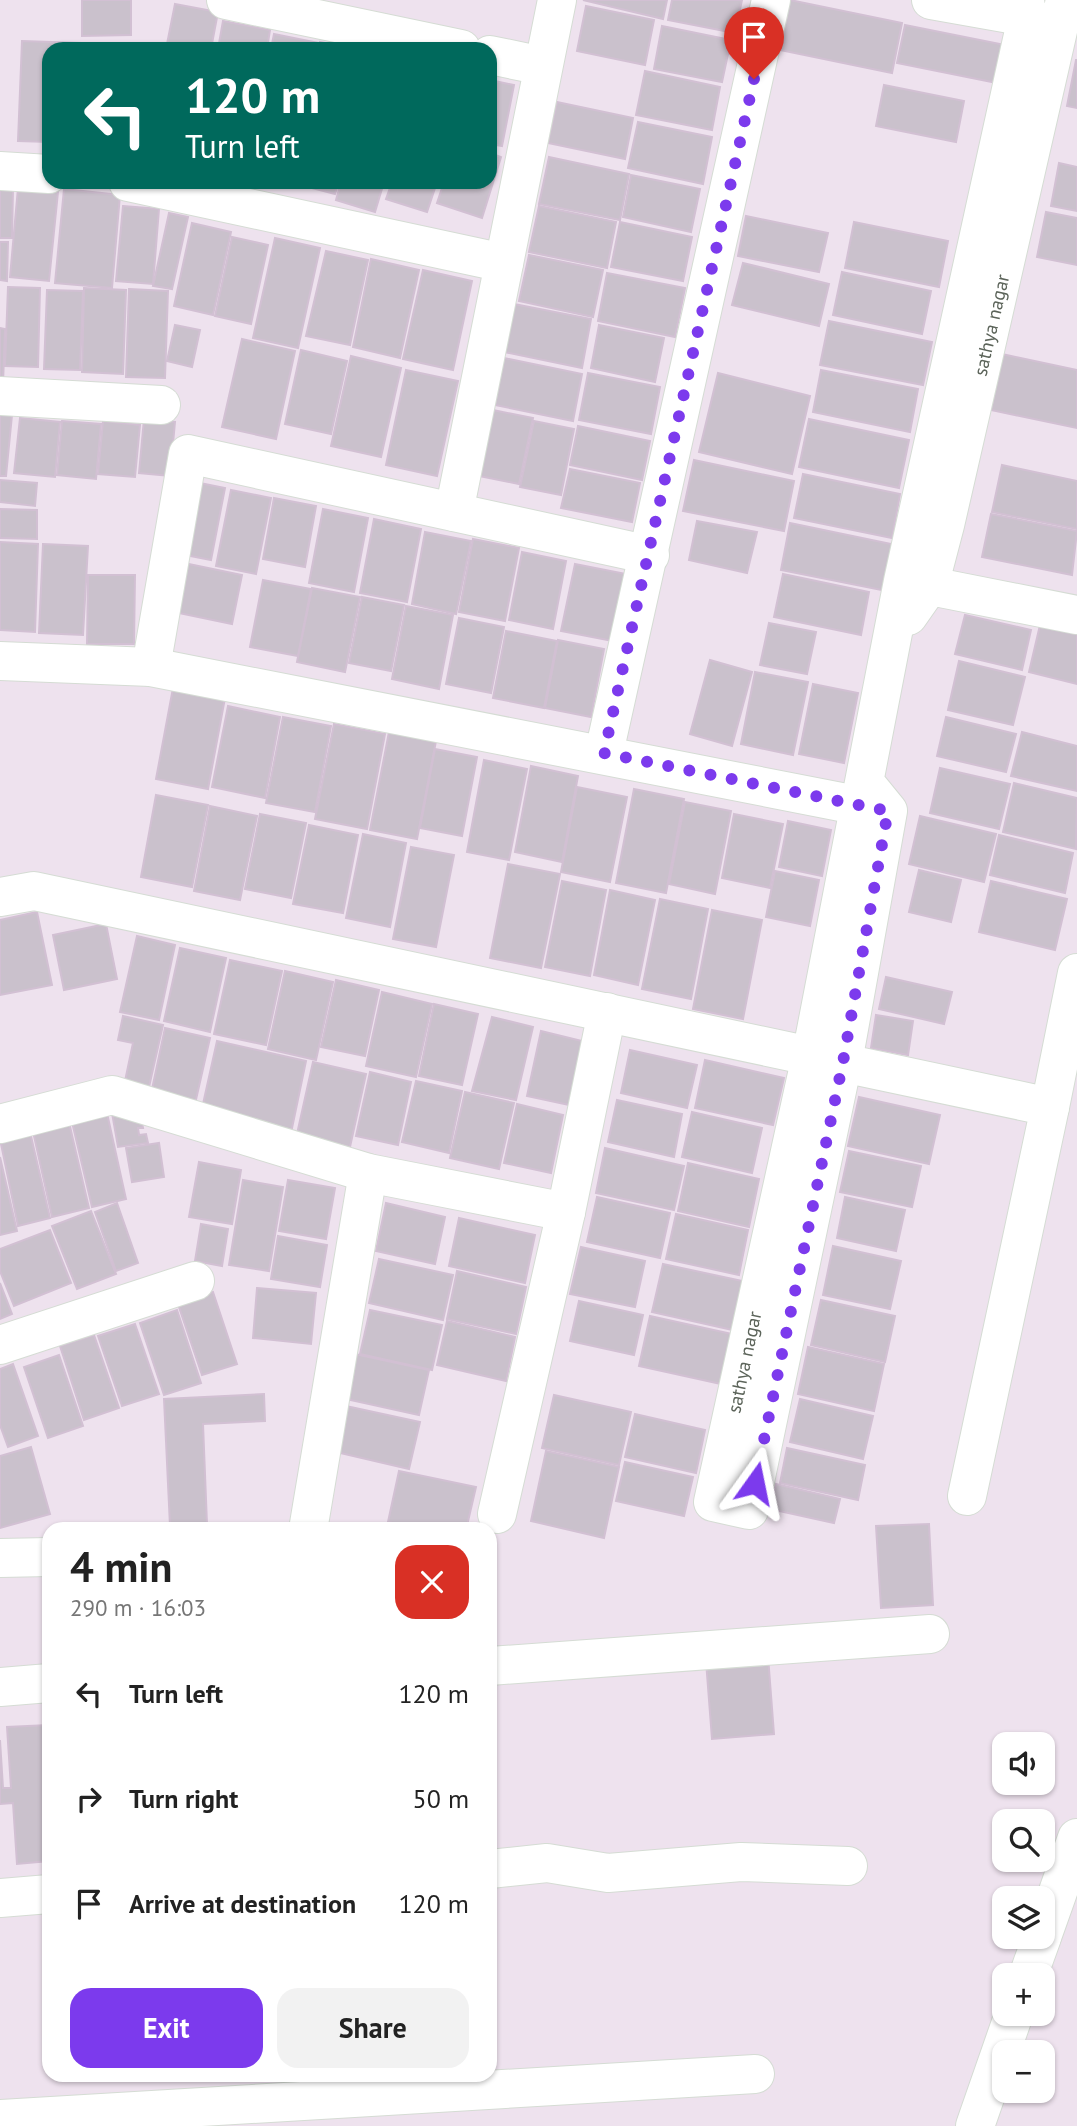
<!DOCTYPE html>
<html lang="en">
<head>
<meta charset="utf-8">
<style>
	body { margin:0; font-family:"PT Sans",sans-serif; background:#f2f2f2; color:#222; height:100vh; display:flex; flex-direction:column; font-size:26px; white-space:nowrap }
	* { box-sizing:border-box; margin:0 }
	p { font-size:23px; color:#767676 }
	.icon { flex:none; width:38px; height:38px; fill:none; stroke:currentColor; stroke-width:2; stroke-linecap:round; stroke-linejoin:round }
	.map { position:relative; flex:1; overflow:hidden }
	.sheet { position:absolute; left:42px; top:1522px; width:455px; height:560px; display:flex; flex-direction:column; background:#fff; border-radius:21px; box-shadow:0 2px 5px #0004 }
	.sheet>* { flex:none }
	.top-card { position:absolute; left:42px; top:42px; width:455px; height:147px; border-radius:21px; box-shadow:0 2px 5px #0004; background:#00695c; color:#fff; overflow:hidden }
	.buttons { position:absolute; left:992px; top:1732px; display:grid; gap:14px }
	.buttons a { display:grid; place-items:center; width:63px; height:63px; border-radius:14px; background:#fff; box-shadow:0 2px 5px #0004; font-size:35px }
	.pin { position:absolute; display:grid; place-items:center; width:60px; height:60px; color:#fff; margin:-72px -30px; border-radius:50% 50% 50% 0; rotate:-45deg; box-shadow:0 0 7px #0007 }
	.pin .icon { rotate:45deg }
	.me { position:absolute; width:77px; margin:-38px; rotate:12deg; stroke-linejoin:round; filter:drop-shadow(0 0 5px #0008) }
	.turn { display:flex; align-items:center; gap:24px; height:147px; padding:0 28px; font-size:32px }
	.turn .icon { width:91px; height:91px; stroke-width:2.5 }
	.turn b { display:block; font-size:49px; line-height:60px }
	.round { display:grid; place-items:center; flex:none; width:74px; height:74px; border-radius:21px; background:#f2f2f2 }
	.head { display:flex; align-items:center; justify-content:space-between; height:119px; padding:0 28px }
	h1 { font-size:42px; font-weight:600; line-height:52px }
	.cta { display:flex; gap:14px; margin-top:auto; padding:14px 28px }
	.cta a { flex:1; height:80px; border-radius:21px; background:#7c3aed; color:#fff; font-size:28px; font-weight:600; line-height:80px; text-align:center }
	.cta a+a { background:#f2f2f2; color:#222 }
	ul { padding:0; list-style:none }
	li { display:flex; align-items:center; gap:21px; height:105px; padding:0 28px }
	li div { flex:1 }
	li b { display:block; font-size:26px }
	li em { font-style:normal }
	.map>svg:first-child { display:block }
	.building { fill:#cac1cc; stroke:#d2c0d3; stroke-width:2 }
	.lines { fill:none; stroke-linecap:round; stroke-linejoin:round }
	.minor-casing { stroke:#d5dcd4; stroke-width:40 }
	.minor { stroke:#fff; stroke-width:38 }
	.route { stroke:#7c3aed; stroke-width:12; stroke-dasharray:0 21.6 }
	.labels { text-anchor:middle; stroke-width:5; stroke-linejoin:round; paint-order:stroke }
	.street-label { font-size:19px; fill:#5c645a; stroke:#fff }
</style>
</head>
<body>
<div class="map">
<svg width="1077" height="2126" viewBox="0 0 1077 2126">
	<rect width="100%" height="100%" fill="#eee2ee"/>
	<g class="building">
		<polygon points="82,0 131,0 131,35 82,36"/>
		<polygon points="583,0 667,0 663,19"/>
		<polygon points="672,0 742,0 735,33 668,20"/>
		<polygon points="790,0 902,23 892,73 780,50"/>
		<polygon points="175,4 218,12 211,49 166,49"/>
		<polygon points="586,6 654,20 645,65 577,51"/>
		<polygon points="223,21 270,30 267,49 218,49"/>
		<polygon points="905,25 1005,45 997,83 897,63"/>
		<polygon points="662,26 731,40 722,82 654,69"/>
		<polygon points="274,34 319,43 318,49 271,49"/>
		<polygon points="22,41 81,43 81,49 49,49 49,142 18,141"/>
		<polygon points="320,42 356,49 319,49"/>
		<polygon points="1076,60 1077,60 1077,108 1067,106"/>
		<polygon points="645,71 720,87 712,130 636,115"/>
		<polygon points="490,80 514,85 502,146 490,144"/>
		<polygon points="884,85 964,101 956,142 876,126"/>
		<polygon points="557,102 633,118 625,159 548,143"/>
		<polygon points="638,122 712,137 703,184 628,168"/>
		<polygon points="490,153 501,157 482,218 437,203 444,182 490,182"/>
		<polygon points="549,157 629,174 620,220 539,204"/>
		<polygon points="1059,163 1077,167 1077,211 1051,206"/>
		<polygon points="631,175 700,189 691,232 623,217"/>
		<polygon points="289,182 339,182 335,194"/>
		<polygon points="341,182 384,182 375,212 336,200"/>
		<polygon points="392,182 437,182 427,212 386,199"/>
		<polygon points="0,188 13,188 12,238 0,238"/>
		<polygon points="18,188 58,192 49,281 10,277"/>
		<polygon points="64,189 120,195 112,288 55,283"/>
		<polygon points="123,206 159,209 153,284 116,281"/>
		<polygon points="539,206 616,222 607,268 529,252"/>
		<polygon points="1046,212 1077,218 1077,265 1037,257"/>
		<polygon points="169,213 188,217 172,289 153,286"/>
		<polygon points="746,216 828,233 819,272 738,256"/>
		<polygon points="620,222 692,237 683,281 611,267"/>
		<polygon points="854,222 948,241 939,287 845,268"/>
		<polygon points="192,223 231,232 213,315 174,306"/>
		<polygon points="232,237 268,245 251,324 215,316"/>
		<polygon points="275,238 320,248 298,348 253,338"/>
		<polygon points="0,242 8,242 7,281 0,280"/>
		<polygon points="326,251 368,260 350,345 306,336"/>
		<polygon points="529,255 603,270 593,317 519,301"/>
		<polygon points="371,259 419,270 400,358 353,347"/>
		<polygon points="743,263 829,284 819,326 732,305"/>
		<polygon points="423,270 472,281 453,370 403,359"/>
		<polygon points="842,272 931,291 922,334 833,315"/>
		<polygon points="607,273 685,288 675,337 598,321"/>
		<polygon points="8,287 40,288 38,367 5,366"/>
		<polygon points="84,288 126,290 123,374 82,372"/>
		<polygon points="129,289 168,291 165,378 126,377"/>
		<polygon points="47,290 83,291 80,370 44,369"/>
		<polygon points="514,304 591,319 582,368 504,352"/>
		<polygon points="829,321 932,342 923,385 820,365"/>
		<polygon points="175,325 200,330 192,367 167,361"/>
		<polygon points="599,325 664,338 655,382 591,368"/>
		<polygon points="0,328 5,329 3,384 0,384"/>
		<polygon points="242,339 295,351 276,439 222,427"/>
		<polygon points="301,350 347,361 331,434 285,424"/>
		<polygon points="1002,354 1077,370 1077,428 991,410"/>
		<polygon points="351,356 401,368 381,457 331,446"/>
		<polygon points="504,358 582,374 573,421 495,405"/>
		<polygon points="406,370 458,381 437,476 386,465"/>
		<polygon points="821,370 918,389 910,432 813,412"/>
		<polygon points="588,373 660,387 651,434 579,420"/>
		<polygon points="718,373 810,396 792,474 699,452"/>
		<polygon points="493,410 533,418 519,484 479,476"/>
		<polygon points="0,414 12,415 6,476 0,476"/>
		<polygon points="20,418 60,422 55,477 14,473"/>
		<polygon points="144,419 175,422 170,476 139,473"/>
		<polygon points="809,419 909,440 899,488 799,467"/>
		<polygon points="62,421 101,424 96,479 57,475"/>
		<polygon points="103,421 140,425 135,477 98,474"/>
		<polygon points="534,421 574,429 561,495 520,487"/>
		<polygon points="578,426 650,441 642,480 570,465"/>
		<polygon points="694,460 794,481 784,531 683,511"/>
		<polygon points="1002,465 1077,481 1077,529 992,512"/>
		<polygon points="570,469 640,483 632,522 561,508"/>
		<polygon points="803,474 900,494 892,538 794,518"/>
		<polygon points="0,480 37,483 35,506 0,502"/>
		<polygon points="195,482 225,488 211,560 180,554"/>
		<polygon points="231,490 271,498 256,574 216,566"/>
		<polygon points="274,498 316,506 305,567 263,559"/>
		<polygon points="0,509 37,510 37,539 0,538"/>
		<polygon points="323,509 368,518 354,592 309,583"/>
		<polygon points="991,514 1077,531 1072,575 982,557"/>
		<polygon points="374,519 421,529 407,602 360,593"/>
		<polygon points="697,521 757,532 747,573 689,560"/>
		<polygon points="790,523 896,545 887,591 781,570"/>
		<polygon points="425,532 471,541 456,614 412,604"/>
		<polygon points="473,539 519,548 505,621 459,612"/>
		<polygon points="0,542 38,544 35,632 0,630"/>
		<polygon points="43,544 88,546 83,635 39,633"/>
		<polygon points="522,552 566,561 553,629 509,620"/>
		<polygon points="184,563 242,575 232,624 174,612"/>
		<polygon points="575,564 626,574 613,641 561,631"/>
		<polygon points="783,574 869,592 861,635 774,617"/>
		<polygon points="88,575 135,575 134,644 87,644"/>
		<polygon points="263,580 311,589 298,656 250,647"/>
		<polygon points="312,588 360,597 345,672 297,662"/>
		<polygon points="362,597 404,605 391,671 349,663"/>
		<polygon points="406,606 453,615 439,689 392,679"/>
		<polygon points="965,615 1031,630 1022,670 955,654"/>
		<polygon points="459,618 504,627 491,693 446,684"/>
		<polygon points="769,623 816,632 807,674 760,665"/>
		<polygon points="1040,625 1077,634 1077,684 1029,672"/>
		<polygon points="506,631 557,641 544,708 493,698"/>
		<polygon points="558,640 604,649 591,717 545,708"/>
		<polygon points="710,660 752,672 732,746 690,734"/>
		<polygon points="959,661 1025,677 1013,725 948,710"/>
		<polygon points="755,672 808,682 793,755 741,744"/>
		<polygon points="813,684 858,693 844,763 799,754"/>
		<polygon points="173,688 225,698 208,789 156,779"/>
		<polygon points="228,706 280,717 265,798 212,787"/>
		<polygon points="283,717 331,726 315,812 266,803"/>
		<polygon points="946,717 1016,734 1006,772 937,756"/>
		<polygon points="334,724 385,734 367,829 315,819"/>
		<polygon points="389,732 436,741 417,839 370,830"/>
		<polygon points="1022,732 1077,746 1077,791 1011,776"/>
		<polygon points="435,749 477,757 462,836 420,828"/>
		<polygon points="484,760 527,769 509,860 467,852"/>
		<polygon points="531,766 578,776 562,862 515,852"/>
		<polygon points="940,768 1010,784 999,829 930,813"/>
		<polygon points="1014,783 1077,798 1076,849 1003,832"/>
		<polygon points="577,787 627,797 610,882 561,872"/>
		<polygon points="634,789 684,799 666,893 616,883"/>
		<polygon points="156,795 208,805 192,887 141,877"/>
		<polygon points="685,802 731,811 715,894 669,884"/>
		<polygon points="210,806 257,816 240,900 194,891"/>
		<polygon points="260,814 306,823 291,898 245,889"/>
		<polygon points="734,814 783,824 770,888 722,878"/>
		<polygon points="920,816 996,834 984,882 909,864"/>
		<polygon points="788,821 831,830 822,876 779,867"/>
		<polygon points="309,825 358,835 343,913 293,904"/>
		<polygon points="363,834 406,843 390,927 346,918"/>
		<polygon points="999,835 1073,853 1065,893 990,875"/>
		<polygon points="411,847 454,855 436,947 393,939"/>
		<polygon points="508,864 560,874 541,968 490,958"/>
		<polygon points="919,870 961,880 951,922 909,912"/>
		<polygon points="775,871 819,880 810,926 766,917"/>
		<polygon points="562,881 606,890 590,976 545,967"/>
		<polygon points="991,881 1067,899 1055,950 979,932"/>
		<polygon points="610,890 655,900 638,985 594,975"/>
		<polygon points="660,899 708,909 691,999 642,989"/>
		<polygon points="712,910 762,920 743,1019 693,1009"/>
		<polygon points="37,912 52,985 0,995 0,920"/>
		<polygon points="106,924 117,979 64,990 53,935"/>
		<polygon points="137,936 175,945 159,1020 120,1012"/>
		<polygon points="180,948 226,958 210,1032 164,1021"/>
		<polygon points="230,960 282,971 266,1045 214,1034"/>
		<polygon points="285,971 333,982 316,1060 268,1049"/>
		<polygon points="886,977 952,992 944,1024 879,1009"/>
		<polygon points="336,980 379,990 365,1056 321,1047"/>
		<polygon points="382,992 432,1004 416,1077 366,1066"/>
		<polygon points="434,1004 478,1014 462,1085 419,1076"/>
		<polygon points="876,1015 913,1021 908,1055 871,1048"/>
		<polygon points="123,1016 163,1025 149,1087 125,1081 133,1043 118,1040"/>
		<polygon points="492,1017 533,1027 516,1100 472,1091"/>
		<polygon points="165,1028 210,1038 195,1104 151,1094"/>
		<polygon points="541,1031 586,1042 574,1106 527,1096"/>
		<polygon points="217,1041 306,1061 291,1133 201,1113"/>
		<polygon points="630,1050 697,1065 687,1108 621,1093"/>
		<polygon points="705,1060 784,1078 773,1125 695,1108"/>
		<polygon points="313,1062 366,1074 350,1147 297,1134"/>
		<polygon points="370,1072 411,1082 398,1145 356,1136"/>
		<polygon points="416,1081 462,1091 449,1153 402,1142"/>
		<polygon points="465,1092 514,1103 499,1169 450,1158"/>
		<polygon points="859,1097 940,1115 929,1164 848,1146"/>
		<polygon points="617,1100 682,1114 674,1157 608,1142"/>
		<polygon points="517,1104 563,1115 551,1173 504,1163"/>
		<polygon points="140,1111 143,1128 138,1128 139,1135 146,1134 148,1143 118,1147 112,1113"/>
		<polygon points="692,1112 762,1128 752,1173 682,1157"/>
		<polygon points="107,1113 126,1199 92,1207 72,1122"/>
		<polygon points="68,1118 89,1208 52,1217 32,1127"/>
		<polygon points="30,1132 50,1218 18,1226 0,1139"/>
		<polygon points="159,1143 164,1177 132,1182 126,1148"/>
		<polygon points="605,1148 684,1166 674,1210 596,1193"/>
		<polygon points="849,1151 921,1166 912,1207 840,1192"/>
		<polygon points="0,1157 17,1231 0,1235"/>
		<polygon points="199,1162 241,1170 232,1224 189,1217"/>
		<polygon points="688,1163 759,1179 749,1227 678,1211"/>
		<polygon points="243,1180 283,1187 269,1271 229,1265"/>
		<polygon points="288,1180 335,1188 326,1239 279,1231"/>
		<polygon points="597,1197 670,1213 660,1258 587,1242"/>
		<polygon points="845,1197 905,1210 896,1251 837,1238"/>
		<polygon points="117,1203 138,1263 116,1271 95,1212"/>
		<polygon points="386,1203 445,1217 435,1264 376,1251"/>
		<polygon points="91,1211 116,1274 77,1289 52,1226"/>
		<polygon points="676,1214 748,1230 739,1275 666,1259"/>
		<polygon points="459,1218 535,1235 525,1283 449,1266"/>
		<polygon points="201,1224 228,1229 222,1266 195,1261"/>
		<polygon points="50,1230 71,1283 14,1306 0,1271 0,1249"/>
		<polygon points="278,1236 327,1245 320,1287 271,1279"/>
		<polygon points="833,1246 901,1261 890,1309 823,1295"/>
		<polygon points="581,1247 645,1261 635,1307 570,1294"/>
		<polygon points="379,1259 453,1275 443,1320 369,1303"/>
		<polygon points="663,1264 747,1282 737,1331 652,1312"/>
		<polygon points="457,1271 526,1287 516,1334 447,1319"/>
		<polygon points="0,1283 12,1314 0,1319"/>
		<polygon points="257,1288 316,1293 311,1344 253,1338"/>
		<polygon points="213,1292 237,1364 202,1375 178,1304"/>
		<polygon points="821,1300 895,1316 885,1362 811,1345"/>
		<polygon points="579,1301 643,1315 634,1355 570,1341"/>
		<polygon points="177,1310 201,1383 164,1395 140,1323"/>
		<polygon points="370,1310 442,1325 432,1370 360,1354"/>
		<polygon points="650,1316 732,1334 721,1384 639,1366"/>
		<polygon points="447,1321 515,1337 506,1381 437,1365"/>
		<polygon points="135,1324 159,1394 122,1406 98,1336"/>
		<polygon points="94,1335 119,1408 84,1420 60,1346"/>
		<polygon points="808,1347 884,1364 874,1411 798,1394"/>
		<polygon points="355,1354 429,1370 419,1415 346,1399"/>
		<polygon points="59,1355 83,1426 48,1438 24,1367"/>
		<polygon points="13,1364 38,1436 8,1447 0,1425 0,1369"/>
		<polygon points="264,1394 265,1421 203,1424 207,1524 170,1526 164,1399"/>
		<polygon points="554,1395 631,1412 619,1465 542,1448"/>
		<polygon points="800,1399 873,1416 863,1459 790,1442"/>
		<polygon points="346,1406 420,1422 409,1469 336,1452"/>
		<polygon points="635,1414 705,1430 696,1473 625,1457"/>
		<polygon points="31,1447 50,1514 0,1528 0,1456"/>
		<polygon points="787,1448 865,1465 858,1500 780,1483"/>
		<polygon points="546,1451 619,1467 604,1538 531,1521"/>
		<polygon points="625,1462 693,1477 684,1516 616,1501"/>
		<polygon points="399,1471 476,1487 466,1530 423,1530 388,1522"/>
		<polygon points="776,1484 840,1499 834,1523 770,1509"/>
		<polygon points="929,1524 933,1605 881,1608 876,1526"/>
		<polygon points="768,1656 774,1734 712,1739 706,1661"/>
		<polygon points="48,1725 49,1861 17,1864 13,1803 0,1804 0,1740 3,1788 11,1788 7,1727"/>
	</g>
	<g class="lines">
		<defs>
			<g id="minor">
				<polyline points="226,0 461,49"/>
				<polyline points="931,0 1027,17 1051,25"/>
				<polyline points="490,55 543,66"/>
				<polyline points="0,171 49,174"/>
				<polyline points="128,182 504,263"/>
				<polyline points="0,396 161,405"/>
				<polyline points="454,512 557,0"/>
				<polyline points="905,581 1077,615"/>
				<polyline points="908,616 929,586 945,525 1065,0"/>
				<polyline points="0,661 151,667 887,811"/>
				<polyline points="151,667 188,454 650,555"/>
				<polyline points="604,753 771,0"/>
				<polyline points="866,784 888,811 843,1062 749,1510 713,1502 811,1056 903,581 1027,17 1025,0"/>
				<polyline points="0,897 34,891 1050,1107 1077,973"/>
				<polyline points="0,1124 112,1095 368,1173 566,1212"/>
				<polyline points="0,1345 195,1281"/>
				<polyline points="967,1496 1050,1107"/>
				<polyline points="497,1514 566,1212 607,1012"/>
				<polyline points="308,1530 368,1173"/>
				<polyline points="0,1558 49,1557"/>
				<polyline points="490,1666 930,1634"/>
				<polyline points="0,1687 49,1683"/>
				<polyline points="490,1869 547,1863 608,1873 741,1862 848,1866"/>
				<polyline points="0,1898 49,1894"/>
				<polyline points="1043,1934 1077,1838"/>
				<polyline points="1028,1976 1042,1937"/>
				<polyline points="0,2119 755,2074"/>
				<polyline points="975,2126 1014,2014"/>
			</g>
		</defs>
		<use href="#minor" class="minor-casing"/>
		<use href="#minor" class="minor"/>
	</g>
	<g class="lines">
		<polyline class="route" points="754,79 604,753 888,811 843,1062 755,1483"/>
	</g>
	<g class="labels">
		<g class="street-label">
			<text transform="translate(991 325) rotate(-77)" y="7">sathya nagar</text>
			<text transform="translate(744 1362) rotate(-78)" y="7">sathya nagar</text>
		</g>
	</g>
</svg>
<div class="buttons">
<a><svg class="icon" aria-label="sound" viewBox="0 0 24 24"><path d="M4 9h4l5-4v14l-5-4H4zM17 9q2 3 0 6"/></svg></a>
<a><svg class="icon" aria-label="search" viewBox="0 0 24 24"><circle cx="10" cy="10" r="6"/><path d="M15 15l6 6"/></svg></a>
<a><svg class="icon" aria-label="layers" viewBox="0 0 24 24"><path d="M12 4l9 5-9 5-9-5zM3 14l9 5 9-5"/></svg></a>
<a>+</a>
<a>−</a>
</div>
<div class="pin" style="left:754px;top:79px;background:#d93025"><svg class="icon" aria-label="arrive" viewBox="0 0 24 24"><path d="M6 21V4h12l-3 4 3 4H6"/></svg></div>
<svg class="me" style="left:755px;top:1483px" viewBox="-20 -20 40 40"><path d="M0-17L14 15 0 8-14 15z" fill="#7c3aed" stroke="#fff" stroke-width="4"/></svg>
<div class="top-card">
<div class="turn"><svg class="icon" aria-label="left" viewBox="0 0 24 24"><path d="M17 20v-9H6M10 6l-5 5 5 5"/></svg><div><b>120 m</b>Turn left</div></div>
</div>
<section class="sheet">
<div class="head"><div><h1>4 min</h1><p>290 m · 16:03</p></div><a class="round" style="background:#d93025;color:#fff"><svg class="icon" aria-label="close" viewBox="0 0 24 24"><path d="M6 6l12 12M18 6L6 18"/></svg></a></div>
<ul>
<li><svg class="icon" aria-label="left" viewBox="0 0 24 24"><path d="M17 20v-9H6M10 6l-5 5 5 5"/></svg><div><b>Turn left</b></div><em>120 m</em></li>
<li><svg class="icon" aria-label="right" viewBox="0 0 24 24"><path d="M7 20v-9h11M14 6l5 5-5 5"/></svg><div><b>Turn right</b></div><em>50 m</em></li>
<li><svg class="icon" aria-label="arrive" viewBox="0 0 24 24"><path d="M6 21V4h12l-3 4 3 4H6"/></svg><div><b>Arrive at destination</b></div><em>120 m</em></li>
</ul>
<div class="cta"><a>Exit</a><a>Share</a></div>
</section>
</div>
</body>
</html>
